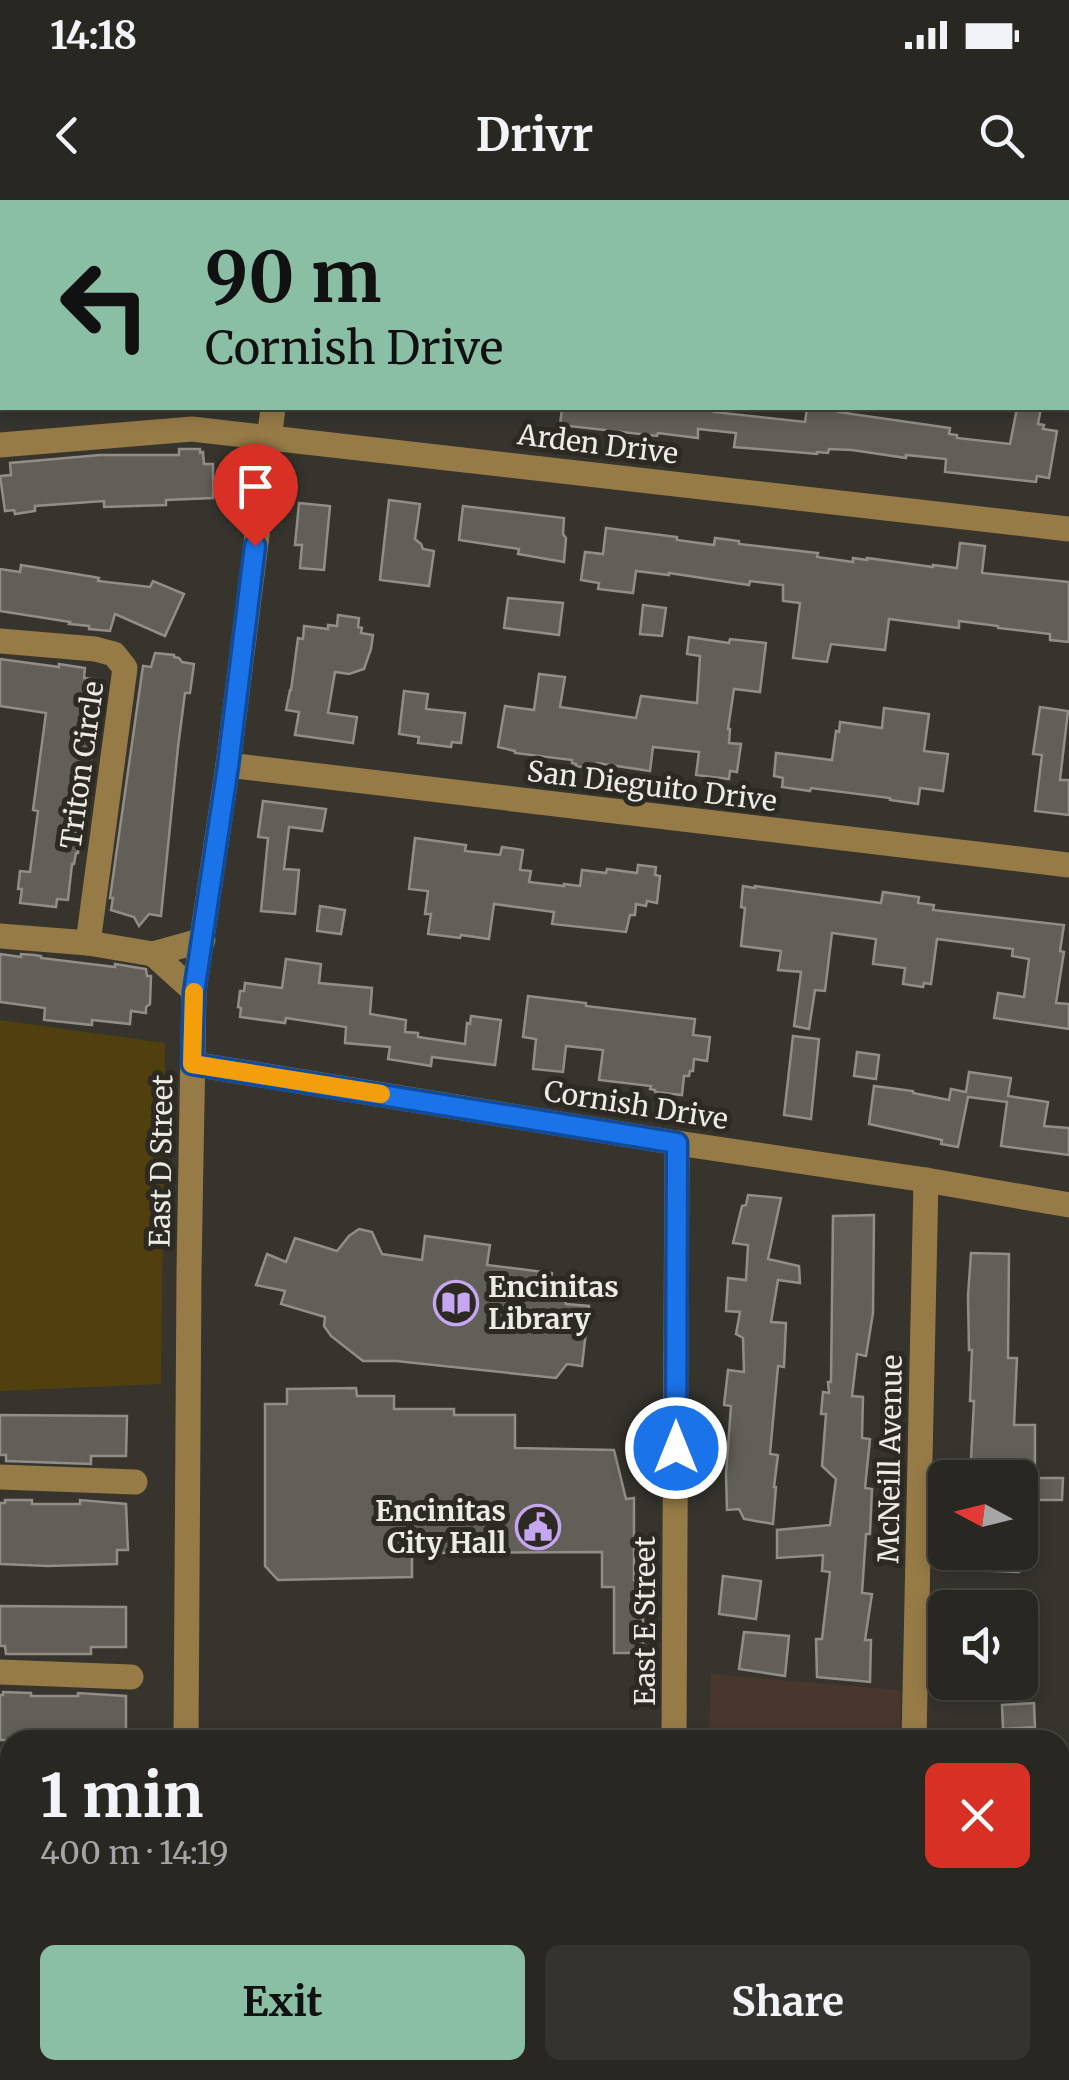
<!DOCTYPE html>
<html lang="en">
<head>
<meta charset="utf-8">
<style>
	body { margin:0; font-family:Merriweather,serif; background:#34332f; color:#f1f3f6; height:100vh; display:flex; flex-direction:column; font-size:38px; white-space:nowrap }
	* { box-sizing:border-box; margin:0 }
	p { font-size:32px; color:#a5a5a5 }
	.icon { flex:none; width:55px; height:55px; fill:none; stroke:currentColor; stroke-width:2; stroke-linecap:round; stroke-linejoin:round }
	.map { position:relative; flex:1; overflow:hidden }
	.details { position:absolute; left:0px; top:1530px; width:1070px; height:350px; display:flex; flex-direction:column; background:#282722; border-radius:30px 30px 0 0; box-shadow:0 5px 15px #0003,0 0 0 2px #444440 }
	.details>* { flex:none }
	.top-card { position:absolute; left:0px; top:0px; width:1070px; height:210px; box-shadow:0 5px 15px #0003,0 0 0 2px #444440; background:#8abfa5; color:#111; overflow:hidden }
	.needle { width:65px; rotate:277deg }
	.fabs { position:absolute; left:928px; top:1260px; display:grid; gap:20px }
	.fabs a { display:grid; place-items:center; width:110px; height:110px; border-radius:15px; background:#282722; box-shadow:0 5px 15px #0003,0 0 0 2px #444440; font-size:50px }
	.pin { position:absolute; display:grid; place-items:center; width:85px; height:85px; color:#fff; margin:-102px -42px; border-radius:50% 50% 50% 0; rotate:-45deg; box-shadow:0 0 10px #0007 }
	.pin .icon { rotate:45deg }
	.me { position:absolute; width:110px; margin:-55px; rotate:0deg; stroke-linejoin:round; filter:drop-shadow(0 0 8px #0008) }
	.turn { display:flex; align-items:center; gap:35px; height:210px; padding:0 40px; font-size:45px }
	.turn .icon { width:130px; height:130px; stroke-width:2.5 }
	.turn b { display:block; font-size:70px; line-height:85px }
	.round { display:grid; place-items:center; flex:none; width:105px; height:105px; border-radius:15px; background:#34332f }
	.overview { display:flex; align-items:center; justify-content:space-between; height:170px; padding:0 40px }
	h1 { font-size:60px; font-weight:700; line-height:75px }
	.action { display:flex; gap:20px; margin-top:auto; padding:20px 40px }
	.action a { flex:1; height:115px; border-radius:15px; background:#8abfa5; color:#111; font-size:40px; font-weight:700; line-height:115px; text-align:center }
	.action a+a { background:#34332f; color:#f1f3f6 }
	.status { display:flex; justify-content:space-between; align-items:center; height:70px; padding:0 50px; background:#282722; direction:ltr }
	.status svg { height:28px; fill:currentColor }
	header { display:flex; justify-content:space-between; align-items:center; height:130px; padding:0 40px; background:#282722; font-size:45px; font-weight:700 }
	.map>svg:first-child { display:block }
	.commercial { fill:#49372d }
	.green { fill:#50400e }
	.building { fill:#625f58; stroke:#908e86; stroke-width:2.5 }
	.lines { fill:none; stroke-linecap:round; stroke-linejoin:round }
	.minor { stroke:#967b47; stroke-width:25 }
	.major { stroke:#f8c049; stroke-width:25 }
	.rail-casing { stroke:#8b8a83; stroke-width:10 }
	.rail { stroke:#2c2a23; stroke-width:6; stroke-dasharray:19; stroke-linecap:butt }
	.route-casing { stroke:#114b97; stroke-width:25 }
	.route { stroke:#1a73e8; stroke-width:18 }
	.slow { stroke:#f59e0b; stroke-width:18 }
	.labels { text-anchor:middle; stroke-width:10; stroke-linejoin:round; paint-order:stroke }
	.street-label { font-size:28px; fill:#ecebe6; stroke:#2c2a23 }
	.poi-label { font-size:28px; font-weight:bold; fill:#ecebe6; stroke:#2c2a23; text-anchor:start }
</style>
</head>
<body>
<div class="status"><b>14:18</b><svg viewBox="0 0 49 12"><path d="M0 12V9h3v3zM5 12V6h3v6zM10 12V3h3v9zM15 12V0h3v12zM26 1h20v11H26zM47 4h2v5h-2z"/></svg></div>
<header><svg class="icon" aria-label="back" viewBox="0 0 24 24"><path d="M15 5l-7 7 7 7"/></svg>Drivr<svg class="icon" aria-label="search" viewBox="0 0 24 24"><circle cx="10" cy="10" r="6"/><path d="M15 15l6 6"/></svg></header>
<div class="map">
<svg width="1069" height="1880" viewBox="0 0 1069 1880">
	<rect width="100%" height="100%" fill="#36342d"/>
	<g class="commercial">
		<polygon points="711,1474 900,1490 900,1540 709,1540"/>
		<polygon points="698,1870 797,1870 810,1880 697,1880"/>
	</g>
	<g class="green">
		<polygon points="0,0 294,0 285,2 2,2 2,151 0,151"/>
		<polygon points="0,820 165,843 161,1184 0,1191"/>
	</g>
	<g class="building">
		<polygon points="562,208 714,208 714,212 805,222 807,208 839,208 838,212 950,228 949,234 957,235 957,238 1010,244 1017,208 1041,208 1038,224 1044,225 1043,229 1057,231 1049,278 1037,276 1036,282 945,272 946,259 906,255 906,258 852,250 829,249 828,253 817,252 817,254 734,247 736,233 698,229 698,238 658,233 657,236 560,225"/>
		<polygon points="179,249 200,249 200,253 203,252 204,264 213,264 213,298 166,300 166,305 104,307 104,301 35,306 35,311 15,314 14,310 5,311 0,276 11,275 10,263 100,255 179,255"/>
		<polygon points="389,300 420,304 415,339 421,344 423,349 434,351 429,386 380,380"/>
		<polygon points="299,303 330,306 324,370 300,368 302,345 295,345"/>
		<polygon points="463,306 564,318 563,334 566,338 564,362 518,354 519,349 459,340"/>
		<polygon points="606,328 677,337 677,340 714,345 715,338 739,341 739,344 818,353 817,357 853,362 853,358 867,360 867,358 933,367 933,365 957,368 960,343 985,346 982,373 1069,382 1069,442 1050,440 1050,434 998,428 998,426 959,421 959,428 889,419 885,450 831,444 827,462 793,458 800,403 783,401 783,385 750,381 749,385 669,373 669,375 636,371 633,393 598,389 599,383 581,380 585,352 603,354"/>
		<polygon points="21,365 94,377 99,378 98,381 150,387 153,381 184,394 165,436 115,414 110,431 89,429 89,426 69,424 70,422 0,411 0,369 20,372"/>
		<polygon points="508,398 563,403 559,435 504,428"/>
		<polygon points="643,405 666,408 662,436 640,434"/>
		<polygon points="338,415 359,418 358,427 362,428 361,433 373,435 371,449 364,469 349,474 335,472 328,513 357,517 353,543 295,535 299,512 286,510 290,490 291,490 298,438 303,439 304,426 328,429 328,425 337,426"/>
		<polygon points="689,437 729,443 730,439 766,443 760,492 734,489 728,529 730,529 729,543 741,544 737,572 730,571 729,579 696,575 699,552 653,547 650,571 597,563 596,569 575,566 576,564 572,563 572,560 515,553 515,551 498,547 505,506 534,510 539,474 565,477 560,507 636,518 641,496 697,503 700,456 687,454"/>
		<polygon points="155,453 174,455 174,457 179,458 182,462 194,464 190,493 185,493 178,547 161,716 149,714 139,726 134,717 111,710 113,698 110,698 143,466 151,467"/>
		<polygon points="0,459 59,467 59,464 85,468 84,478 96,479 92,504 88,504 83,539 93,542 91,562 88,562 87,573 84,573 76,632 81,632 78,653 76,653 74,664 72,664 68,700 57,699 56,707 20,703 22,689 18,689 20,671 30,672 38,611 33,610 46,513 0,506"/>
		<polygon points="404,491 428,494 426,509 465,513 461,543 452,542 451,547 418,543 419,537 399,534"/>
		<polygon points="1040,507 1068,511 1060,580 1069,580 1069,615 1035,611 1042,555 1033,554"/>
		<polygon points="884,508 929,514 924,551 948,554 943,591 920,588 918,604 890,600 890,598 811,588 810,591 782,587 783,578 774,576 776,553 832,560 836,531 839,532 840,522 882,528"/>
		<polygon points="263,601 326,609 322,631 289,627 284,669 299,670 295,714 261,711 268,638 258,637"/>
		<polygon points="415,638 466,645 465,651 500,655 502,647 523,650 520,670 531,671 529,682 564,686 564,684 580,686 582,670 606,673 607,669 637,673 638,665 656,667 655,675 660,676 657,703 647,701 646,706 636,704 635,715 630,715 626,732 552,724 554,712 494,704 489,739 461,735 460,738 428,734 431,714 425,714 428,691 409,689"/>
		<polygon points="743,686 755,688 755,686 881,703 883,692 919,697 918,703 934,705 933,710 1064,725 1060,751 1064,752 1056,803 1069,804 1069,829 994,818 998,793 1024,797 1029,759 1012,756 1013,749 937,739 931,784 924,783 923,787 903,784 905,768 873,764 876,739 832,733 825,791 815,790 809,829 794,826 801,772 778,770 781,751 741,746 745,708 741,707"/>
		<polygon points="320,706 345,710 341,734 317,731"/>
		<polygon points="0,754 21,757 21,754 34,755 41,756 41,758 115,767 115,764 146,769 147,776 151,776 150,804 146,807 146,813 131,811 130,824 92,820 92,825 44,820 45,808 0,802"/>
		<polygon points="286,759 321,764 319,783 372,788 370,814 406,820 405,832 418,833 418,837 465,844 467,823 470,824 471,816 501,820 495,865 432,857 431,866 388,859 390,847 345,843 346,827 286,818 285,823 240,817 241,808 238,807 240,791 244,791 245,783 282,788"/>
		<polygon points="528,796 586,803 586,806 695,819 693,835 710,837 707,861 694,859 693,871 690,871 689,876 684,876 682,895 655,892 655,890 650,889 651,886 599,880 603,850 566,846 563,872 533,869 536,839 523,837"/>
		<polygon points="793,836 819,839 811,919 784,915"/>
		<polygon points="857,852 879,855 876,879 854,876"/>
		<polygon points="969,872 1011,878 1008,896 1048,902 1044,926 1069,928 1069,955 1001,946 1007,902 968,897 958,947 941,944 942,940 869,924 874,886 913,891 913,893 949,900 951,889 966,892"/>
		<polygon points="748,995 781,998 768,1059 799,1066 800,1083 778,1080 771,1122 786,1123 784,1167 778,1166 770,1254 778,1255 774,1287 776,1287 773,1324 744,1319 739,1309 727,1310 726,1274 731,1206 724,1205 728,1170 744,1172 743,1138 736,1134 740,1112 726,1111 728,1078 746,1080 748,1045 733,1043 742,1006 746,1005"/>
		<polygon points="874,1015 873,1113 866,1156 857,1154 852,1196 863,1197 862,1238 870,1239 865,1288 872,1289 870,1334 866,1334 862,1393 872,1394 865,1440 871,1440 870,1482 817,1477 816,1439 822,1439 830,1372 822,1371 823,1355 777,1358 777,1330 830,1325 836,1279 822,1266 826,1214 821,1214 823,1192 829,1193 828,1182 831,1182 833,1016"/>
		<polygon points="359,1029 372,1032 382,1054 422,1060 425,1036 490,1045 487,1065 552,1073 550,1087 564,1098 566,1104 589,1106 582,1166 567,1164 556,1178 396,1161 363,1161 331,1136 324,1126 325,1117 281,1104 285,1091 256,1085 267,1054 286,1062 295,1038 337,1051 349,1036"/>
		<polygon points="971,1053 1009,1054 1008,1158 1017,1158 1014,1225 1035,1225 1035,1278 970,1278 974,1201 970,1201 972,1150 969,1150 968,1096"/>
		<polygon points="356,1188 357,1196 394,1196 394,1209 454,1209 454,1215 515,1215 515,1248 614,1250 626,1299 634,1298 634,1380 643,1381 643,1453 614,1453 614,1387 602,1387 602,1352 412,1353 412,1377 278,1380 265,1366 265,1204 287,1204 287,1189"/>
		<polygon points="0,1215 127,1216 126,1256 91,1256 91,1264 6,1261 6,1255 0,1255"/>
		<polygon points="1020,1278 1063,1278 1062,1300 1020,1300"/>
		<polygon points="5,1300 32,1300 32,1304 80,1304 80,1300 126,1304 128,1350 117,1350 117,1364 48,1366 0,1364 0,1303 5,1303"/>
		<polygon points="973,1352 1020,1352 1019,1372 972,1370"/>
		<polygon points="723,1376 761,1381 756,1419 719,1414"/>
		<polygon points="0,1406 126,1407 126,1447 91,1447 91,1454 6,1454 5,1446 0,1446"/>
		<polygon points="744,1432 789,1436 785,1476 739,1469"/>
		<polygon points="3,1492 31,1493 31,1496 78,1496 78,1493 126,1496 126,1540 0,1540 0,1495 3,1495"/>
		<polygon points="1034,1503 1035,1527 1003,1529 1002,1505"/>
	</g>
	<g class="lines">
		<g class="minor">
			<polyline points="358,2 367,0"/>
			<polyline points="0,245 192,229 1069,329"/>
			<polyline points="0,441 95,449 114,454 125,468 88,743"/>
			<polyline points="228,565 1069,665"/>
			<polyline points="0,736 88,743 153,754 203,740"/>
			<polyline points="153,754 194,791"/>
			<polyline points="193,864 677,943 926,980 1069,1005"/>
			<polyline points="0,1277 135,1282"/>
			<polyline points="0,1472 131,1477"/>
			<polyline points="186,1540 189,1072 194,791 228,565 273,208"/>
			<polyline points="674,1540 677,943"/>
			<polyline points="914,1540 926,980"/>
			<polyline points="673,1870 673,1880"/>
			<polyline points="783,1870 790,1871 805,1880"/>
			<polyline points="189,1880 189,1870"/>
		</g>
		<g class="major">
			<polyline points="0,1628 10,1628"/>
			<polyline points="1060,1656 1069,1656"/>
		</g>
		<defs>
			<g id="rail">
				<polyline points="0,1763 10,1763"/>
				<polyline points="1060,1767 1069,1766"/>
			</g>
		</defs>
		<use href="#rail" class="rail-casing"/>
		<use href="#rail" class="rail"/>
	</g>
	<g class="lines">
		<defs>
			<polyline id="route" points="255,346 228,566 194,792 192,864 677,943 676,1248"/>
		</defs>
		<use href="#route" class="route-casing"/>
		<use href="#route" class="route"/>
		<polyline class="slow" points="194,792 192,864 381,894"/>
	</g>
	<defs>
		<symbol id="library-ring" viewBox="-11 -11 22 22"><circle r="9.5" fill="#2c2a23" stroke="#c5a7f1" stroke-width="1.5"/><path d="M-6-4Q-3-5.5-.7-3.5V5Q-3 3-6 4ZM6-4Q3-5.5 .7-3.5V5Q3 3 6 4Z" fill="#c5a7f1"/></symbol>
		<symbol id="civic-ring" viewBox="-11 -11 22 22"><circle r="9.5" fill="#2c2a23" stroke="#c5a7f1" stroke-width="1.5"/><path d="M-.6-6.5H3V-4.5H.6V-3L4-1V1h2V6H-6V1h2V-1L-.6-3ZM-1.2 2.5V6h2.4V2.5Z" fill="#c5a7f1"/></symbol>
	</defs>
	<g fill-rule="evenodd">
		<use href="#library-ring" x="431" y="1078" width="50" height="50"/>
		<use href="#civic-ring" x="513" y="1302" width="50" height="50"/>
	</g>
	<g class="labels">
		<g class="street-label">
			<text transform="translate(598 244) rotate(7)" y="10">Arden Drive</text>
			<text transform="translate(82 565) rotate(-82)" y="10">Triton Circle</text>
			<text transform="translate(652 586) rotate(7)" y="10">San Dieguito Drive</text>
			<text transform="translate(636 905) rotate(9)" y="10">Cornish Drive</text>
			<text transform="translate(161 961) rotate(-89)" y="10">East D Street</text>
			<text transform="translate(890 1259) rotate(-89)" y="10">McNeill Avenue</text>
			<text transform="translate(645 1421) rotate(-90)" y="10">East E Street</text>
		</g>
		<g class="poi-label">
			<text x="488" y="1097">Encinitas<tspan x="488" dy="32">Library</tspan></text>
			<text x="506" y="1321" text-anchor="end">Encinitas<tspan x="506" dy="32">City Hall</tspan></text>
		</g>
	</g>
</svg>
<div class="fabs">
<a><svg class="needle" viewBox="-14 -14 28 28"><path d="M0-13l5 13h-10z" fill="#e53935"/><path d="M0 13l5-13h-10z" fill="#a5a5a5"/></svg></a>
<a><svg class="icon" aria-label="sound" viewBox="0 0 24 24"><path d="M4 9h4l5-4v14l-5-4H4zM17 9q2 3 0 6"/></svg></a>
</div>
<div class="pin" style="left:255px;top:346px;background:#d93025"><svg class="icon" aria-label="arrive" viewBox="0 0 24 24"><path d="M6 21V4h12l-3 4 3 4H6"/></svg></div>
<svg class="me" style="left:676px;top:1248px" viewBox="-20 -20 40 40"><circle r="17" fill="#1a73e8" stroke="#fff" stroke-width="3"/><path d="M0-11L8 9 0 5-8 9z" fill="#fff"/></svg>
<div class="top-card">
<div class="turn"><svg class="icon" aria-label="left" viewBox="0 0 24 24"><path d="M17 20v-9H6M10 6l-5 5 5 5"/></svg><div><b>90 m</b>Cornish Drive</div></div>
</div>
<section class="details">
<div class="overview"><div><h1>1 min</h1><p>400 m · 14:19</p></div><a class="round" style="background:#d93025;color:#fff"><svg class="icon" aria-label="close" viewBox="0 0 24 24"><path d="M6 6l12 12M18 6L6 18"/></svg></a></div>
<div class="action"><a>Exit</a><a>Share</a></div>
</section>
</div>
</body>
</html>
